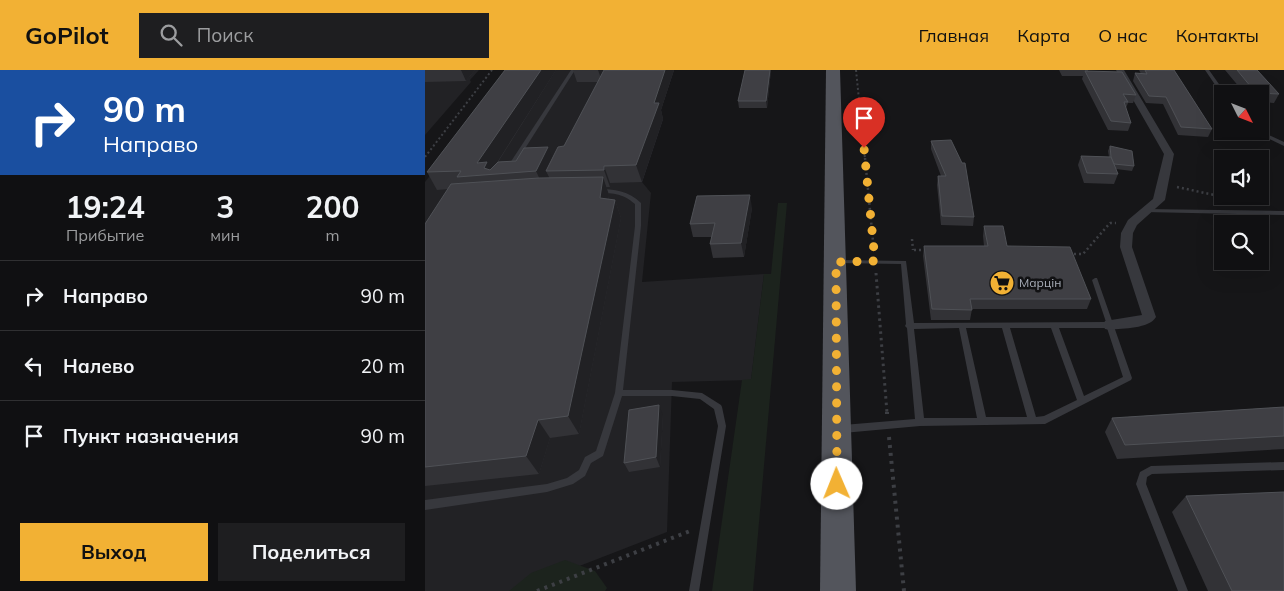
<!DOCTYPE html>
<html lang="ru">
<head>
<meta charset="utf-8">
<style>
	body { margin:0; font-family:Mulish,sans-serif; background:#1e1e20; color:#f1f3f6; height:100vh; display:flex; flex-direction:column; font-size:19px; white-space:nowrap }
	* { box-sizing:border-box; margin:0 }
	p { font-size:16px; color:#9c9d9f }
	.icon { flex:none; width:28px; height:28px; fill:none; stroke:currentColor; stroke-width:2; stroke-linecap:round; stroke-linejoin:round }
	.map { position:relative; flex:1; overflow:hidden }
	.sheet { display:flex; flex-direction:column; background:#101012; width:425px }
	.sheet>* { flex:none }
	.top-card { background:#1a4fa0; color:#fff; overflow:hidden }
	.needle { width:32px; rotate:132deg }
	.fabs { position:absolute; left:789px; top:15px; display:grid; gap:10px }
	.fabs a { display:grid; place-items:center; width:55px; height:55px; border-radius:0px; background:#101012; box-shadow:0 5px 20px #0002,0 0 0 1px #303032; font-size:25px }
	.pin { position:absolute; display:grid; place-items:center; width:42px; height:42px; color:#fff; margin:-51px -21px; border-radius:50% 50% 50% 0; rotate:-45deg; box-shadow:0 0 5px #0007 }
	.pin .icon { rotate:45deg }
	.me { position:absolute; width:55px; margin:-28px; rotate:359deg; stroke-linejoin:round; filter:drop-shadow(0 0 4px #0008) }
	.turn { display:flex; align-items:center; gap:18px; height:105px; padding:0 20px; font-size:22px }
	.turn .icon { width:65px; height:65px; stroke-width:2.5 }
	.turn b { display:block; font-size:35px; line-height:42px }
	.eta { display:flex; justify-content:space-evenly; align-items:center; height:85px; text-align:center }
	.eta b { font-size:30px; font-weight:700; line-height:35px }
	.primary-button { display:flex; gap:10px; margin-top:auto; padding:10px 20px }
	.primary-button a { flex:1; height:58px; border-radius:0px; background:#f2b134; color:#111; font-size:20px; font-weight:700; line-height:58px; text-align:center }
	.primary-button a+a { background:#1e1e20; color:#f1f3f6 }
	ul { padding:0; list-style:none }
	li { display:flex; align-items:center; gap:15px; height:70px; padding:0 20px; border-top:1px solid #303032 }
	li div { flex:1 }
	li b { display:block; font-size:19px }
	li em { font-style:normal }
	header { display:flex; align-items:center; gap:30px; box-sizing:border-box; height:70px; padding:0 25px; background:#f2b134; color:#111 }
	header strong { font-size:24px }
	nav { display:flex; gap:28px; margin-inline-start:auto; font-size:18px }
	.search { width:350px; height:45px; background:#1e1e20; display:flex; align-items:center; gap:12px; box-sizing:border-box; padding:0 18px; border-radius:0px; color:#9c9d9f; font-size:19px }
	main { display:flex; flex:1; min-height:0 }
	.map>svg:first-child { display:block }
	.built { fill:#222225 }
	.green { fill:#1c231d }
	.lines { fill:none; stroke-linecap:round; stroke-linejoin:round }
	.path-far3 { stroke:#3d3f44; stroke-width:2; stroke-dasharray:2 2.5; stroke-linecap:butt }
	.path-far2 { stroke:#3d3f44; stroke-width:2.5; stroke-dasharray:2 3; stroke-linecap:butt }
	.path-far1 { stroke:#3d3f44; stroke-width:3; stroke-dasharray:2.5 4; stroke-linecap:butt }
	.path { stroke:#3d3f44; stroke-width:4; stroke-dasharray:3 5; stroke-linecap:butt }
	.lane { fill:#37383d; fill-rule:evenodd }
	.street { fill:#37383d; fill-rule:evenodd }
	.primary { fill:#53555c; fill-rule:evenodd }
	.wall { fill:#323236 }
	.shaded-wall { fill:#212124 }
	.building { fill:#3f3f44; stroke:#4f5156 }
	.route { stroke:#f2b134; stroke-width:9; stroke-dasharray:0 16.2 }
	.labels { text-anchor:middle; stroke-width:5; stroke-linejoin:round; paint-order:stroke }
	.poi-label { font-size:12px; fill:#a8adb8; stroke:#111113; text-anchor:start }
</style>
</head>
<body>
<header>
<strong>GoPilot</strong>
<div class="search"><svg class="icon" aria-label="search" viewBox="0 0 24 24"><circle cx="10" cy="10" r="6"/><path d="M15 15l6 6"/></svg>Поиск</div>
<nav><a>Главная</a><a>Карта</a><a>О нас</a><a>Контакты</a></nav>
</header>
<main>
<section class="sheet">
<div class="top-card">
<div class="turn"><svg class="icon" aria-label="right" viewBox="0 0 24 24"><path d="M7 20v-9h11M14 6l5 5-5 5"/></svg><div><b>90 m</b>Направо</div></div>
</div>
<div class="eta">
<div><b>19:24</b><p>Прибытие</p></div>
<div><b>3</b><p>мин</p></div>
<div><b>200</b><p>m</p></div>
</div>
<ul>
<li><svg class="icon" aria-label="right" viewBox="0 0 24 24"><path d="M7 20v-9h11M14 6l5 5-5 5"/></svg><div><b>Направо</b></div><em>90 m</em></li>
<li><svg class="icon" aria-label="left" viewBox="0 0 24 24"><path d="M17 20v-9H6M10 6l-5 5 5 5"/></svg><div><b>Налево</b></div><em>20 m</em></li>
<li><svg class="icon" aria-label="arrive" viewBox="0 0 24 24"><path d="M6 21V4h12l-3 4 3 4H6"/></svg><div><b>Пункт назначения</b></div><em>90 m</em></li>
</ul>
<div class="primary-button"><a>Выход</a><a>Поделиться</a></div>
</section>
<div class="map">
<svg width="859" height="521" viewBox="0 0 859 521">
	<rect width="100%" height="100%" fill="#161618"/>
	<g class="built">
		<polygon points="0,0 54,0 45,10 46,12 0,65"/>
		<polygon points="87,0 249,0 233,48 238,49 217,112 226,123 217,212 339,204 326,310 247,312 242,462 90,521 0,521 0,112"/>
	</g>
	<g class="green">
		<polygon points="353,133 362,133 328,521 287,521 317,310 326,309 339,204 346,204"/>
		<polygon points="140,490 170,501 182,518 180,521 84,521 106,503"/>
	</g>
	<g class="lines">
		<g class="path-far3">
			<polyline points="431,0 440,89"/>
			<polyline points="0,87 67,0"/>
		</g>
		<g class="path-far2">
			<polyline points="440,88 449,182"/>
			<polyline points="752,117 808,129"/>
			<polyline points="487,169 488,180"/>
			<polyline points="489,180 500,180"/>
			<polyline points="644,184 658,184 685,153 691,153"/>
		</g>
		<polyline class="path-far1" points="451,203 462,343"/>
		<g class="path">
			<polyline points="462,342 462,344"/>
			<polyline points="464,367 479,521"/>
			<polyline points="112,521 265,461"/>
		</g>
		<g class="lane">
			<polygon points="146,0 150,0 87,99 82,100 81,99"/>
			<polygon points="780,0 784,0 801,24 798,24 797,25"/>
			<polygon points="828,61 835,61 859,72 859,76"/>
			<path d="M173 119C189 119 204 121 216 133V156L198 320H247L277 323 296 335 297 337 301 356 274 521H264L293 356 289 339 275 329 247 326H197L178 386 166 393 160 406 148 414 122 422 0 440V430L122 414 142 408 154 400 160 387 171 381 190 323 210 156V134C196 122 187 124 171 122L170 121Z"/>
			<polygon points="722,139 859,141 859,145 720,142 720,140"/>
			<path d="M413 190 481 191 489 253 681 252 667 210 670 208H672L707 308 706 310 620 354 495 356 418 363 415 362 414 359 415 356 418 355 490 349 482 258 480 256 481 254 476 194 411 193 410 192 411 191ZM534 258 552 348H499L489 259ZM541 258H577L602 347H561ZM585 258H626L652 330 619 346 611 347ZM634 258H682L698 307 659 326Z"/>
			<polygon points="859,392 859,400 727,404 722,407 721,414 763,521 753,521 711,414 715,402 726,396"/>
		</g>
		<path class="street" d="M691 0H699L749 84 740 130 712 155 708 163 707 177 731 247C724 259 698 258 685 260L680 259 678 255 680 251 717 245 695 177 696 163 703 150 728 129 739 84Z"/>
		<polygon class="primary" points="401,0 415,0 431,521 395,521"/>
	</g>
	<g class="wall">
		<polygon points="0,0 50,0 41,11 0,12"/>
		<polygon points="80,0 131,0 73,92 127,88 139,76 173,12 152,12 148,0 249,0 236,40 238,49 217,112 185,113 185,117 181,117 184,125 184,129 190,130 196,148 154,364 125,368 114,404 0,416 0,154 23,119 12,120 2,102"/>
		<polygon points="346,0 342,38 314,38 313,31"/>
		<polygon points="634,0 663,0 663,1 711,25 708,33 703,33 701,38 706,53 703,61 683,60 657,9 658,6 637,6"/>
		<polygon points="714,0 749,0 787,59 783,67 753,65 738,34 721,33 708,11 710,3 716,4"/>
		<polygon points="800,0 832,0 854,24 849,33 835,32 835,24 820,24"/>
		<polygon points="506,71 549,147 548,156 516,155 512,115 513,106 516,106 506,79"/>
		<polygon points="685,76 709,96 707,101 691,99 693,104 689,114 659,113 653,95 656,86 684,87 683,81"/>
		<polygon points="327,138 319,187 288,188 285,174 287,167 268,167 265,154"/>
		<polygon points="559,156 582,176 666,229 662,239 547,239 545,250 506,250 498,186 499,176 559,176 558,166"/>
		<polygon points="859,337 859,379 692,389 680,362 687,348"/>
		<polygon points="238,345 235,397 204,402 199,393"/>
		<polygon points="761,426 859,521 783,521 747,442"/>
	</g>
	<g class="shaded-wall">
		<polygon points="36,0 50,0 41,11"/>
		<polygon points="116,0 131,0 66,102 68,104 52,93"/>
		<polygon points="173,0 184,0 177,11"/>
		<polygon points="240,0 249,0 236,40 238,49 217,112 211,95 229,33"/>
		<polygon points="345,0 346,0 342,38 341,31"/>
		<polygon points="123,77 130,94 121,101 124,107 119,118 111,101"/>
		<polygon points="179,96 185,113 185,117 179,100"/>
		<polygon points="178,107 184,125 182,146 175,128"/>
		<polygon points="325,125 327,138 319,187 316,173"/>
		<polygon points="190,130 196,148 154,364 143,346"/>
		<polygon points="234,335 238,345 235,397 231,387"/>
		<polygon points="113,350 125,368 114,404 101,386"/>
	</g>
	<g class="building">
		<polygon points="80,0 116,0 52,93 62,92 59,98 65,100 73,92 91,91 99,78 123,77 111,101 32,107 36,101 2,102"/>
		<polygon points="179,0 240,0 229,33 234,33 211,95 179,96 179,100 121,101 133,77 139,76"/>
		<polygon points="320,0 345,0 341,31 313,31"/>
		<polygon points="720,0 749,0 787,59 756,57 741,27 724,26 710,3 722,4"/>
		<polygon points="812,0 832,0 854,24 831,23"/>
		<polygon points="660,1 697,2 711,25 698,24 703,32 699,32 706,53 686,51"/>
		<polygon points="526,70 537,93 540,93 549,147 517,146 513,106 521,106 506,71"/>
		<polygon points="685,76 707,81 709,96 689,94 686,87"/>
		<polygon points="656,86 686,87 693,104 662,103"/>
		<polygon points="178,107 175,128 190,130 143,346 113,350 101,386 0,397 0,154 26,114 114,108"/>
		<polygon points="325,125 316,173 285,174 290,153 265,154 272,126"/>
		<polygon points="559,156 578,156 582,176 645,177 666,229 545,229 547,240 507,239 499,176 563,176"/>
		<polygon points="234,335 231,387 199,393 204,340"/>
		<polygon points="859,337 859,366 700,375 687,348"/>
		<polygon points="859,422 859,521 807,521 761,426"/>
	</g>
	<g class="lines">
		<polyline class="route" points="412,414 411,192 450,191 439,78"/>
	</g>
	<defs>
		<symbol id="supermarket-disc" viewBox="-11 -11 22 22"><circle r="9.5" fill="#f2b134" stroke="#111113"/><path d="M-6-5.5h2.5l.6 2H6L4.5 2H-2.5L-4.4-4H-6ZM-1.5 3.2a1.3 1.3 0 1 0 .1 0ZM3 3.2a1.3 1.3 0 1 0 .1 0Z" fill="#111"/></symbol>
	</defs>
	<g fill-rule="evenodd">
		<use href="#supermarket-disc" x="563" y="199" width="28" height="28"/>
	</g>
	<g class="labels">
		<g class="poi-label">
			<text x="594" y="217">Марцін</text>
		</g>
	</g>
</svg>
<div class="fabs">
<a><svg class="needle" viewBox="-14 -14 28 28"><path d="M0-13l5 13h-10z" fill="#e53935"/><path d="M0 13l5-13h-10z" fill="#9c9d9f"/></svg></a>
<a><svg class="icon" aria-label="sound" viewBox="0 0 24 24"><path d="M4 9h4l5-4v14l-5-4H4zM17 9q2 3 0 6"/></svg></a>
<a><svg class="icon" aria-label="search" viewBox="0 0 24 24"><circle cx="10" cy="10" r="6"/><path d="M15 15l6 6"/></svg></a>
</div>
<div class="pin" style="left:439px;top:78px;background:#d93025"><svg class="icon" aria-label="arrive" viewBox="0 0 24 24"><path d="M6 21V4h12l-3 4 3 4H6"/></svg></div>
<svg class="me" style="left:412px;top:414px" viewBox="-20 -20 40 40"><circle r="19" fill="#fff"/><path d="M0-13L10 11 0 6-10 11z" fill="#f2b134"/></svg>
</div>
</main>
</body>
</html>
